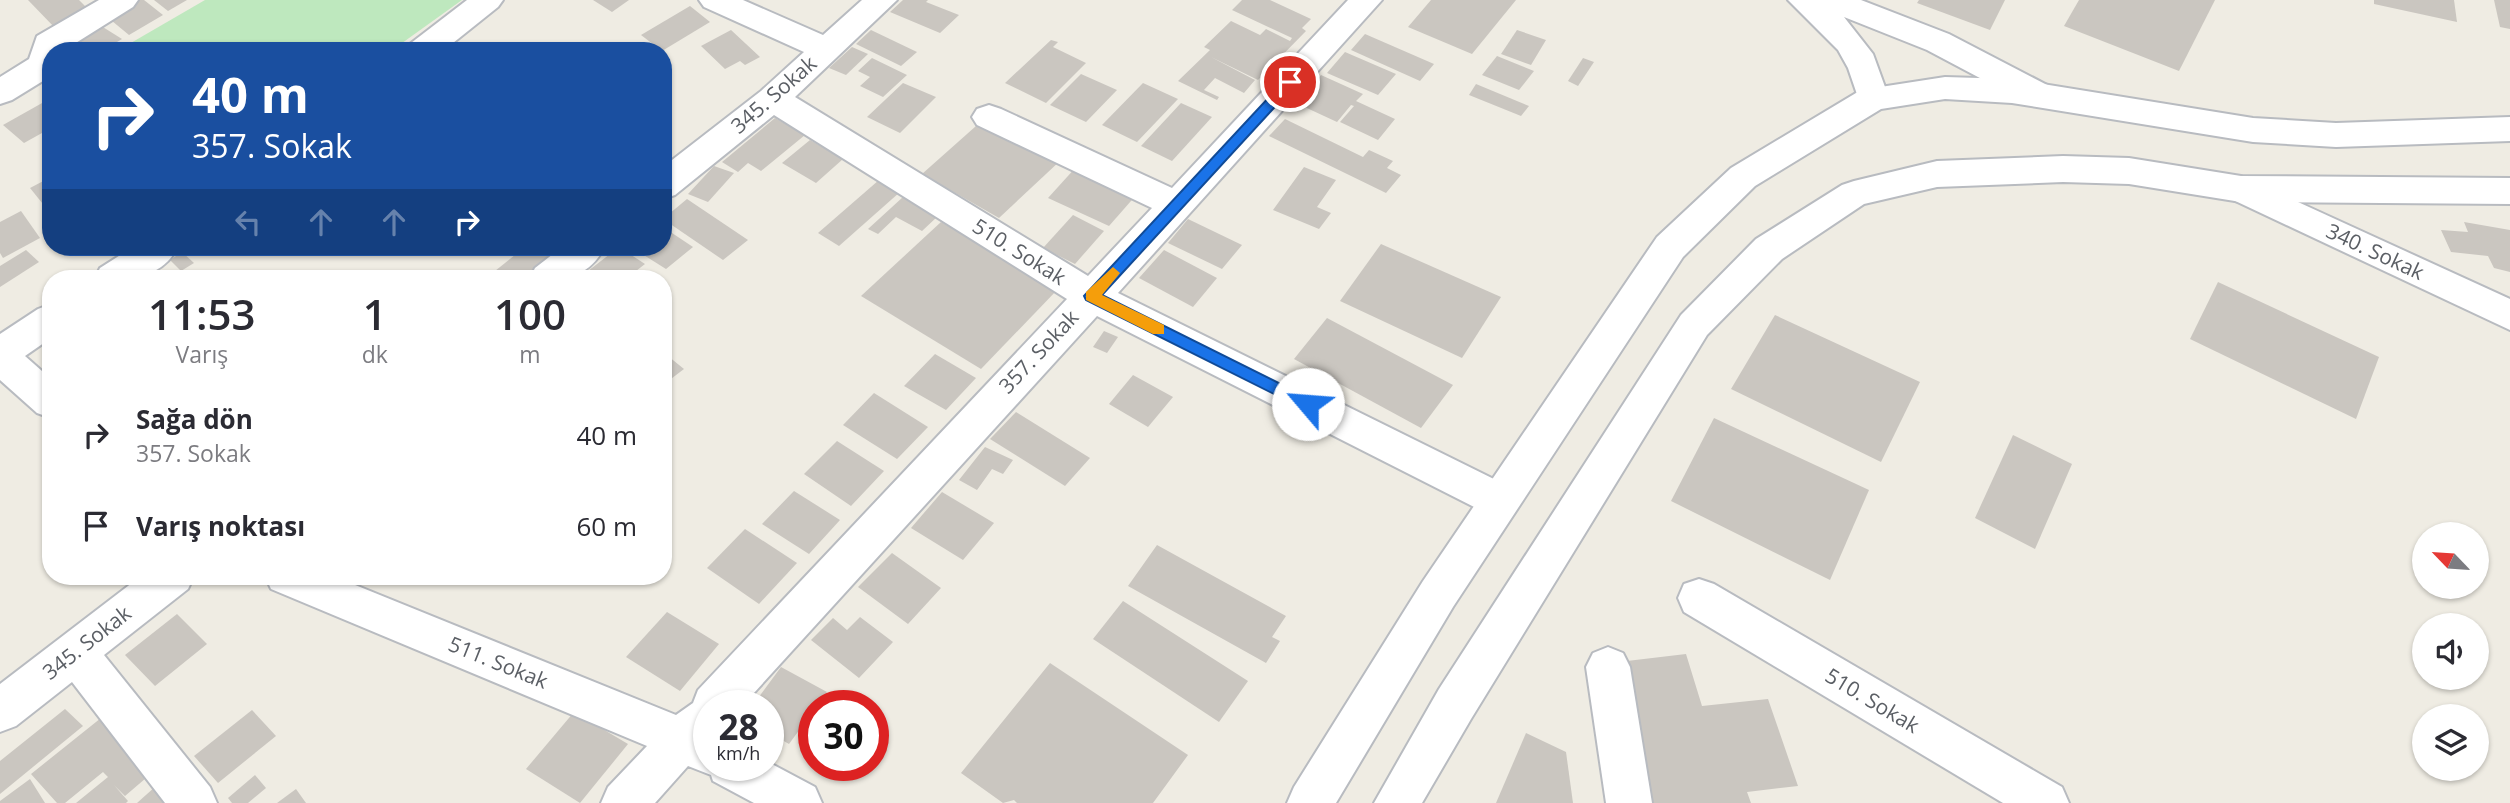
<!DOCTYPE html>
<html lang="tr">
<head>
<meta charset="utf-8">
<style>
	body { margin:0; font-family:"Open Sans",sans-serif; background:#f2f2f3; color:#2b2b33; height:100vh; display:flex; flex-direction:column; font-size:26px; white-space:nowrap }
	* { box-sizing:border-box; margin:0 }
	p { font-size:23px; color:#7c7c81 }
	.icon { flex:none; width:38px; height:38px; fill:none; stroke:currentColor; stroke-width:2; stroke-linecap:round; stroke-linejoin:round }
	.map { position:relative; flex:1; overflow:hidden }
	.sheet { position:absolute; left:42px; top:270px; width:630px; height:315px; display:flex; flex-direction:column; background:#fff; border-radius:28px; box-shadow:0 2px 5px #0004 }
	.sheet>* { flex:none }
	.banner { position:absolute; left:42px; top:42px; width:630px; height:214px; border-radius:28px; box-shadow:0 2px 5px #0004; background:#1a4fa0; color:#fff; overflow:hidden }
	.needle { width:46px; rotate:295deg }
	.tools { position:absolute; left:2412px; top:522px; display:grid; gap:14px }
	.tools a { display:grid; place-items:center; width:77px; height:77px; border-radius:50%; background:#fff; box-shadow:0 2px 5px #0004; font-size:35px }
	.speed { position:absolute; left:693px; top:690px; display:flex; gap:14px; font-size:35px; font-weight:700; text-align:center }
	.speed>* { display:grid; place-content:center; width:91px; height:91px; border-radius:50%; background:#fff; box-shadow:0 2px 5px #0004; line-height:1 }
	.speed small { font-size:18px; font-weight:400 }
	.speed .limit { border:10px solid #d22; background:#fff; color:#111 }
	.pin { position:absolute; display:grid; place-items:center; width:60px; height:60px; color:#fff; margin:-30px; border:4px solid #fff; border-radius:50%; box-shadow:0 2px 7px #0007 }
	.me { position:absolute; width:77px; margin:-38px; rotate:297deg; stroke-linejoin:round; filter:drop-shadow(0 0 5px #0008) }
	.turn { display:flex; align-items:center; gap:24px; height:147px; padding:0 35px; font-size:32px }
	.turn .icon { width:91px; height:91px; stroke-width:2.5 }
	.turn b { display:block; font-size:49px; line-height:60px }
	.lanes { display:flex; align-items:center; height:66px; padding:0 35px; background:#0003; justify-content:center; gap:35px; direction:ltr }
	.lanes .off { opacity:.35 }
	.eta { display:flex; justify-content:space-evenly; align-items:center; height:119px; text-align:center }
	.eta b { font-size:42px; font-weight:600; line-height:49px }
	ul { padding:0; list-style:none }
	li { display:flex; align-items:center; gap:21px; height:91px; padding:0 35px }
	li div { flex:1 }
	li b { display:block; font-size:26px }
	li em { font-style:normal }
	.map>svg:first-child { display:block }
	.green { fill:#bee8be }
	.building { fill:#cac6c0 }
	.lines { fill:none; stroke-linecap:round; stroke-linejoin:round }
	.minor-casing { stroke:#b8bbc0; stroke-width:4 }
	.tertiary-casing { stroke:#b8bbc0; stroke-width:4 }
	.minor { fill:#fff; fill-rule:evenodd }
	.tertiary { fill:#fff; fill-rule:evenodd }
	.route { fill:#1a73e8; stroke:#114b97; stroke-width:2 }
	.slow { fill:#f59e0b }
	.labels { text-anchor:middle; stroke-width:6; stroke-linejoin:round; paint-order:stroke }
	.street-label { font-size:21px; fill:#5b5f65; stroke:#fff }
</style>
</head>
<body>
<div class="map">
<svg width="2510" height="803" viewBox="0 0 2510 803">
	<rect width="100%" height="100%" fill="#efece3"/>
	<polygon class="green" points="205,0 462,0 391,51 117,51"/>
	<g class="building">
		<polygon points="28,0 79,0 91,12 56,29"/>
		<polygon points="135,0 144,0 163,15 129,35 106,16"/>
		<polygon points="154,0 187,0 168,11"/>
		<polygon points="593,0 629,0 612,12"/>
		<polygon points="903,0 928,0 926,2 959,15 940,33 890,12"/>
		<polygon points="1242,0 1270,0 1311,19 1302,28 1306,31 1258,80 1211,57 1255,80 1244,93 1215,78 1204,90 1219,97 1217,100 1178,81 1210,50 1204,47 1231,21 1260,35 1266,29 1290,41 1292,38 1232,10"/>
		<polygon points="1431,0 1516,0 1472,54 1408,27"/>
		<polygon points="1919,0 2005,0 1990,30 1917,3"/>
		<polygon points="2079,0 2215,0 2179,71 2064,26"/>
		<polygon points="2374,0 2454,0 2457,22 2374,4"/>
		<polygon points="2494,0 2510,0 2510,29 2500,27"/>
		<polygon points="690,6 710,22 662,51 641,35"/>
		<polygon points="98,24 122,39 102,51 92,51 74,38"/>
		<polygon points="731,30 760,57 745,65 740,61 725,69 701,46"/>
		<polygon points="871,30 917,52 901,66 856,44"/>
		<polygon points="1517,30 1546,40 1531,65 1501,54"/>
		<polygon points="1365,34 1434,64 1420,81 1351,50"/>
		<polygon points="1051,40 1058,42 1053,47 1086,63 1046,103 1005,83"/>
		<polygon points="852,47 868,54 846,75 829,68"/>
		<polygon points="1345,52 1396,74 1378,95 1327,73"/>
		<polygon points="1497,56 1534,71 1519,90 1482,75"/>
		<polygon points="872,58 907,75 883,97 860,86 870,77 858,71"/>
		<polygon points="1583,58 1594,62 1578,86 1568,81"/>
		<polygon points="1081,74 1117,90 1086,122 1050,105"/>
		<polygon points="1321,75 1363,94 1356,101 1395,119 1378,140 1340,122 1354,106 1351,105 1337,122 1296,103"/>
		<polygon points="903,83 936,97 900,133 867,117"/>
		<polygon points="1143,83 1178,99 1137,142 1102,125"/>
		<polygon points="1476,84 1529,106 1521,116 1469,95"/>
		<polygon points="51,98 51,128 24,143 3,125"/>
		<polygon points="1181,103 1212,117 1172,161 1141,146"/>
		<polygon points="775,118 805,135 761,171 748,163 738,172 722,162"/>
		<polygon points="985,118 1061,160 999,218 922,174"/>
		<polygon points="1285,119 1363,157 1369,150 1393,161 1387,168 1401,175 1386,193 1269,136"/>
		<polygon points="810,140 843,159 816,183 782,163"/>
		<polygon points="714,166 734,173 708,202 688,194"/>
		<polygon points="1077,166 1138,193 1109,226 1048,198"/>
		<polygon points="1304,167 1336,180 1317,207 1331,213 1319,229 1273,210"/>
		<polygon points="51,177 51,214 30,188"/>
		<polygon points="879,180 900,192 839,246 818,233"/>
		<polygon points="903,197 938,216 922,231 896,217 878,234 868,229"/>
		<polygon points="687,199 748,240 723,260 663,219"/>
		<polygon points="21,211 40,238 3,258 0,253 0,222"/>
		<polygon points="1073,215 1104,231 1075,264 1043,248"/>
		<polygon points="1188,219 1242,245 1222,269 1168,243"/>
		<polygon points="941,222 1058,289 981,369 861,296"/>
		<polygon points="2464,222 2510,230 2510,272 2494,268 2488,256 2451,252 2441,230 2468,232"/>
		<polygon points="663,227 693,247 666,269 631,247 663,247"/>
		<polygon points="1381,244 1501,297 1462,358 1340,301"/>
		<polygon points="525,247 540,247 557,258 533,278 506,278 495,271"/>
		<polygon points="619,247 645,264 627,278 579,278"/>
		<polygon points="26,250 39,262 0,287 0,266"/>
		<polygon points="1164,250 1217,278 1193,307 1139,278"/>
		<polygon points="182,252 194,263 181,271 170,260"/>
		<polygon points="2218,282 2379,357 2356,419 2190,339"/>
		<polygon points="1775,315 1920,382 1881,462 1731,389"/>
		<polygon points="1327,318 1453,385 1421,428 1294,359"/>
		<polygon points="1104,331 1118,337 1107,353 1093,347"/>
		<polygon points="663,352 684,369 663,385"/>
		<polygon points="935,354 976,378 946,410 904,386"/>
		<polygon points="1133,375 1173,397 1148,427 1109,404"/>
		<polygon points="874,393 928,427 897,459 843,425"/>
		<polygon points="1016,412 1090,458 1065,486 990,439"/>
		<polygon points="1714,418 1869,490 1830,580 1671,501"/>
		<polygon points="2013,435 2072,464 2035,549 1975,518"/>
		<polygon points="837,441 884,471 851,506 804,474"/>
		<polygon points="985,447 1013,460 1003,474 992,469 977,490 959,480"/>
		<polygon points="794,491 840,520 809,554 762,524"/>
		<polygon points="942,492 994,523 963,560 911,528"/>
		<polygon points="745,529 797,563 759,604 707,568"/>
		<polygon points="1157,545 1286,616 1272,637 1280,641 1266,663 1128,586"/>
		<polygon points="892,553 941,588 908,624 858,587"/>
		<polygon points="1123,601 1248,681 1219,722 1093,639"/>
		<polygon points="667,612 719,644 680,691 626,657"/>
		<polygon points="177,614 207,644 155,686 125,655"/>
		<polygon points="860,617 893,642 859,678 811,640 833,618 847,630"/>
		<polygon points="1686,654 1702,706 1768,699 1798,786 1747,792 1751,803 1648,803 1610,663"/>
		<polygon points="1050,663 1188,755 1153,803 1017,803 1014,800 1003,803 961,773"/>
		<polygon points="781,667 827,692 817,705 814,705 814,710 789,744 768,732 768,705 753,705"/>
		<polygon points="65,709 83,726 0,794 0,761"/>
		<polygon points="252,710 276,736 218,783 194,756"/>
		<polygon points="574,712 628,744 580,803 526,769"/>
		<polygon points="101,718 153,772 125,796 114,785 128,801 126,803 76,803 108,777 103,772 65,803 57,803 31,774"/>
		<polygon points="1526,733 1566,752 1573,803 1496,803"/>
		<polygon points="255,775 266,788 248,803 232,803 228,798"/>
		<polygon points="30,779 45,803 0,803 0,801"/>
		<polygon points="156,786 176,803 137,803"/>
		<polygon points="296,789 306,803 277,803"/>
	</g>
	<g class="lines">
		<defs>
			<g id="minor">
				<polygon points="99,0 138,0 133,7 63,51 51,51 51,76 12,100 0,104 0,77 29,59 37,36"/>
				<polygon points="467,0 503,0 498,7 443,51 406,51 411,43"/>
				<polygon points="699,0 743,0 823,35 862,0 897,0 795,97 1088,276 1152,208 977,125 972,117 977,109 989,105 1001,109 1172,188 1348,0 1382,0 1118,293 1514,489 1520,501 1514,513 1500,519 1486,513 1097,316 743,705 709,705 709,765 768,765 768,762 815,787 822,803 754,803 713,781 711,775 688,766 655,803 601,803 608,787 647,746 271,589 265,576 333,576 676,715 693,703 698,690 1067,299 774,115 675,195 663,199 663,167 761,91 804,52 704,7"/>
				<polygon points="1788,0 1861,0 1949,34 2051,87 2055,95 2051,103 2039,107 2027,103 1927,50 1844,17 1873,54 1889,98 1885,106 1873,110 1861,106 1848,68 1838,50"/>
				<polygon points="2241,176 2510,299 2510,330 2229,198 2224,189 2229,180"/>
				<path d="M133 247H178C160 281 128 278 95 278L100 268Z"/>
				<path d="M562 247H605C586 281 564 278 530 278L535 268Z"/>
				<polygon points="51,304 51,338 25,356 51,379 51,418 37,413 0,380 0,334 38,309"/>
				<polygon points="141,576 194,576 188,589 104,655 210,787 217,803 165,803 72,682 16,726 0,732 0,684"/>
				<polygon points="1699,579 1714,584 2062,787 2069,803 2003,803 1684,612 1678,598 1684,584"/>
				<polygon points="1608,647 1623,653 1630,667 1652,803 1606,803 1586,667 1593,653"/>
			</g>
			<g id="tertiary">
				<polygon points="1945,77 2012,79 2253,118 2336,123 2510,117 2510,141 2336,147 2253,142 2012,103 1945,99 1881,109 1755,186 1683,257 1453,607 1336,803 1287,803 1294,787 1423,581 1657,237 1731,168 1861,90"/>
				<polygon points="2063,156 2129,158 2241,176 2510,178 2510,204 2241,202 2129,184 2063,182 1937,187 1864,204 1782,259 1707,335 1471,719 1422,803 1374,803 1439,689 1681,315 1756,239 1842,185 1854,181 1937,161"/>
			</g>
		</defs>
		<use href="#minor" class="minor-casing"/>
		<use href="#tertiary" class="tertiary-casing"/>
		<use href="#minor" class="minor"/>
		<use href="#tertiary" class="tertiary"/>
	</g>
	<polygon class="route" points="1290,77 1297,82 1295,85 1102,295 1313,400 1313,409 1308,411 1086,300 1084,296 1286,79"/>
	<polygon class="slow" points="1113,267 1120,273 1102,295 1164,325 1164,334 1153,334 1086,300 1086,292"/>
	<g class="labels">
		<g class="street-label">
			<text transform="translate(774 95) rotate(-41)" y="7">345. Sokak</text>
			<text transform="translate(1019 252) rotate(32)" y="7">510. Sokak</text>
			<text transform="translate(2375 252) rotate(25)" y="7">340. Sokak</text>
			<text transform="translate(1039 352) rotate(-47)" y="7">357. Sokak</text>
			<text transform="translate(87 643) rotate(-38)" y="7">345. Sokak</text>
			<text transform="translate(498 663) rotate(22)" y="7">511. Sokak</text>
			<text transform="translate(1872 701) rotate(31)" y="7">510. Sokak</text>
		</g>
	</g>
</svg>
<div class="tools">
<a><svg class="needle" viewBox="-14 -14 28 28"><path d="M0-13l5 13h-10z" fill="#e53935"/><path d="M0 13l5-13h-10z" fill="#7c7c81"/></svg></a>
<a><svg class="icon" aria-label="sound" viewBox="0 0 24 24"><path d="M4 9h4l5-4v14l-5-4H4zM17 9q2 3 0 6"/></svg></a>
<a><svg class="icon" aria-label="layers" viewBox="0 0 24 24"><path d="M12 4l9 5-9 5-9-5zM3 14l9 5 9-5"/></svg></a>
</div>
<div class="speed"><div>28<small>km/h</small></div><div class="limit">30</div></div>
<div class="pin" style="left:1290px;top:82px;background:#d93025"><svg class="icon" aria-label="arrive" viewBox="0 0 24 24"><path d="M6 21V4h12l-3 4 3 4H6"/></svg></div>
<svg class="me" style="left:1308px;top:404px" viewBox="-20 -20 40 40"><circle r="19" fill="#fff"/><path d="M0-13L10 11 0 6-10 11z" fill="#1a73e8"/></svg>
<div class="banner">
<div class="turn"><svg class="icon" aria-label="right" viewBox="0 0 24 24"><path d="M7 20v-9h11M14 6l5 5-5 5"/></svg><div><b>40 m</b>357. Sokak</div></div>
<div class="lanes"><svg class="icon off" aria-label="left" viewBox="0 0 24 24"><path d="M17 20v-9H6M10 6l-5 5 5 5"/></svg><svg class="icon off" aria-label="ahead" viewBox="0 0 24 24"><path d="M12 20V5M6 11l6-6 6 6"/></svg><svg class="icon off" aria-label="ahead" viewBox="0 0 24 24"><path d="M12 20V5M6 11l6-6 6 6"/></svg><svg class="icon" aria-label="right" viewBox="0 0 24 24"><path d="M7 20v-9h11M14 6l5 5-5 5"/></svg></div>
</div>
<section class="sheet">
<div class="eta">
<div><b>11:53</b><p>Varış</p></div>
<div><b>1</b><p>dk</p></div>
<div><b>100</b><p>m</p></div>
</div>
<ul>
<li><svg class="icon" aria-label="right" viewBox="0 0 24 24"><path d="M7 20v-9h11M14 6l5 5-5 5"/></svg><div><b>Sağa dön</b><p>357. Sokak</p></div><em>40 m</em></li>
<li><svg class="icon" aria-label="arrive" viewBox="0 0 24 24"><path d="M6 21V4h12l-3 4 3 4H6"/></svg><div><b>Varış noktası</b></div><em>60 m</em></li>
</ul>
</section>
</div>
</body>
</html>
